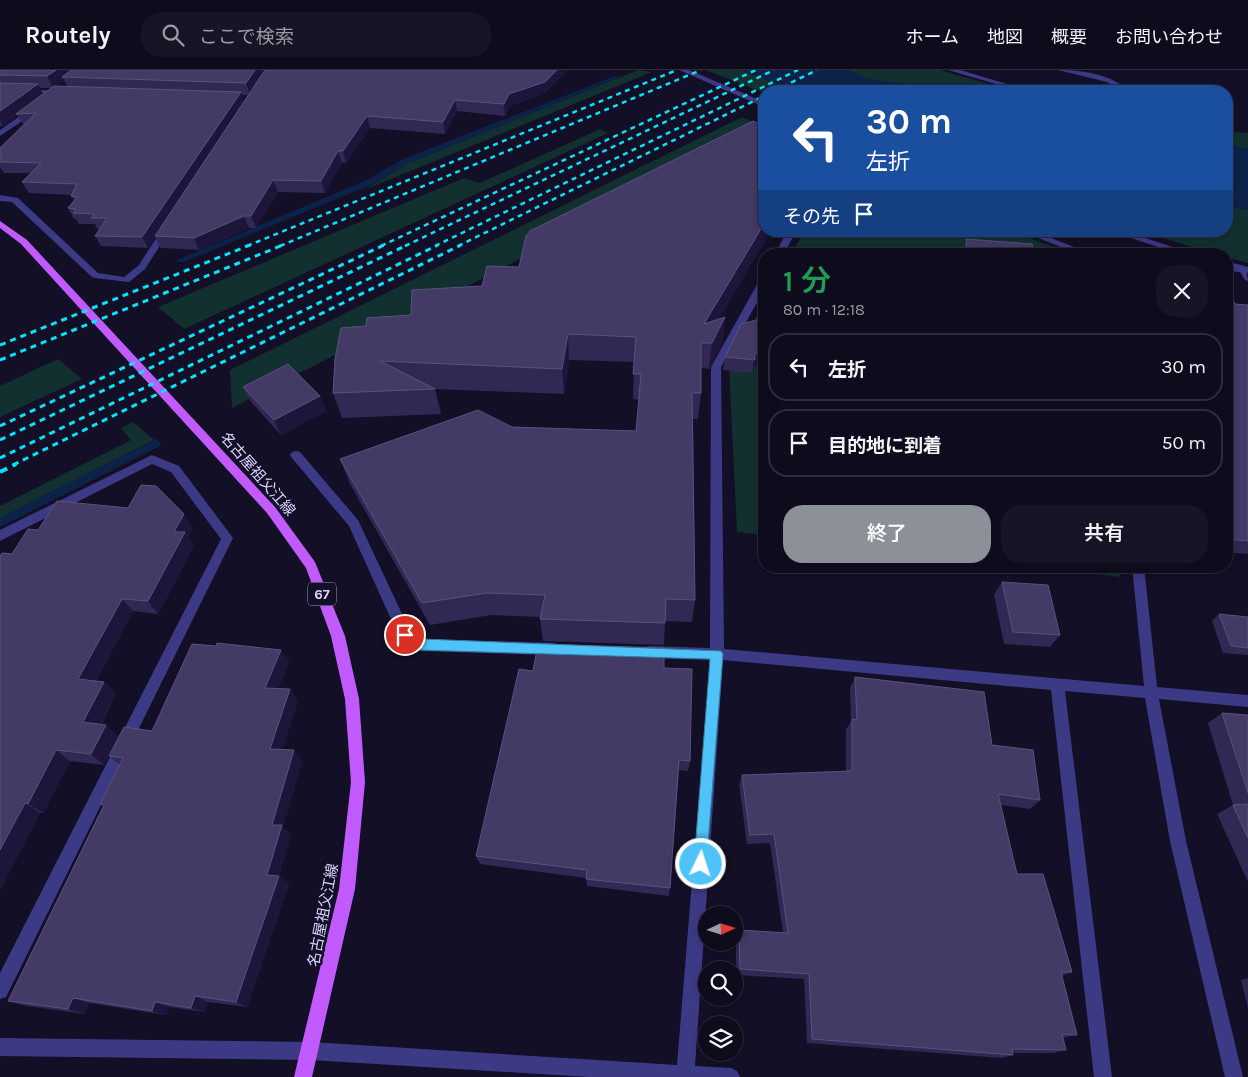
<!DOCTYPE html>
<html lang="ja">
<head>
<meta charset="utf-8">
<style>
	body { margin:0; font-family:Karla,"Noto Sans JP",sans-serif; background:#171425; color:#f1f3f6; height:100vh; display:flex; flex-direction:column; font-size:19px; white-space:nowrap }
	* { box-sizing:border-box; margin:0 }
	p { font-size:16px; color:#9b9ba3 }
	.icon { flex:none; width:28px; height:28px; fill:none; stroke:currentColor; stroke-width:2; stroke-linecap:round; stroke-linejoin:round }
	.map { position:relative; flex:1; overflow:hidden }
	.side { position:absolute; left:758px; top:178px; width:475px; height:325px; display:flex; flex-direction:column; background:#0e0b1c; border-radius:20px; box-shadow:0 2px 8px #0003,0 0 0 1px #2e2b3b }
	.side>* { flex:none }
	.banner { position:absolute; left:758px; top:15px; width:475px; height:152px; border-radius:20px; box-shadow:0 2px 8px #0003,0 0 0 1px #2e2b3b; background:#1a4fa0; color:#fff; overflow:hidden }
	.needle { width:32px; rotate:86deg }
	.buttons { position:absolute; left:698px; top:836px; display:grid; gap:10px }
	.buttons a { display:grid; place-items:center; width:45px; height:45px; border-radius:50%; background:#0e0b1c; box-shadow:0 2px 8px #0003,0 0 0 1px #2e2b3b; font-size:25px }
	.pin { position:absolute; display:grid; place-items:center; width:42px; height:42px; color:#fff; margin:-21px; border:2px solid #fff; border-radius:50%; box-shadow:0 1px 5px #0007 }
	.me { position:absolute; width:55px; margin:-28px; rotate:4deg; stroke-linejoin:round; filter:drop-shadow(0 0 4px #0008) }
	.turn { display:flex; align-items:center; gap:18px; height:105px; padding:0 25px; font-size:22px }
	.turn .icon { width:65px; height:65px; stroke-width:2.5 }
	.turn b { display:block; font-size:35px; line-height:42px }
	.then { display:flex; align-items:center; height:48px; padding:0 25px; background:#0003; gap:10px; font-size:19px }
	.round { display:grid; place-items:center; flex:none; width:52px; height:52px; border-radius:20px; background:#171425 }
	.headline { display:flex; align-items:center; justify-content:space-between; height:85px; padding:0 25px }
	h1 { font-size:30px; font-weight:600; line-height:38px; color:#1e9e55 }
	.primary-button { display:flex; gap:10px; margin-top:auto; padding:10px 25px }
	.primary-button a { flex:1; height:58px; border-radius:20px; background:#8c9099; color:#fff; font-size:20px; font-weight:600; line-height:58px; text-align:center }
	.primary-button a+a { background:#171425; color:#f1f3f6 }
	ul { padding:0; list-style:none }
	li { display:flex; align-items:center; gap:15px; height:68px; margin:0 10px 8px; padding:0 15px; border:2px solid #2e2b3b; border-radius:20px }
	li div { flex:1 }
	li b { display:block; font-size:19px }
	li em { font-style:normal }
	header { display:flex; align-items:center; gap:30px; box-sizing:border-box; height:70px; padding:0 25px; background:#0e0b1c; border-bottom:1px solid #2e2b3b }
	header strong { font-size:24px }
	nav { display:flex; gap:28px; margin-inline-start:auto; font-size:18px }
	.search { width:350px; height:45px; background:#171425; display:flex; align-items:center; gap:12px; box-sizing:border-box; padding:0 18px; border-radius:20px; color:#9b9ba3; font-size:19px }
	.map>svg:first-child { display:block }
	.green { fill:#12302f }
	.water { fill:#0c2248 }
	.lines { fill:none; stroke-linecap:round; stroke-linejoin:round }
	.stream { fill:#0c2248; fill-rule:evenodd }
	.minor { fill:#3d3a85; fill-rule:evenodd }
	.tertiary { fill:#3d3a85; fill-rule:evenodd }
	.primary { fill:#c25bff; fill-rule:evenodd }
	.rail-far2 { stroke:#00e5ff; stroke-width:2.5; stroke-dasharray:5 4.5; stroke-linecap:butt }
	.rail-far1 { stroke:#00e5ff; stroke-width:3; stroke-dasharray:6 5; stroke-linecap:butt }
	.rail { stroke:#00e5ff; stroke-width:4; stroke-dasharray:8 6; stroke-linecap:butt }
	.wall { fill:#312854; fill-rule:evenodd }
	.shaded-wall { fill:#1d163a }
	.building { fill:#433a66; stroke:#5a527e }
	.route { fill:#4fc3f7; stroke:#337fa1 }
	.labels { text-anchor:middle; stroke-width:5; stroke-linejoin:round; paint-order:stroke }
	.shield { fill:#130f26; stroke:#9e99be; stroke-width:1 }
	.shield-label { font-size:14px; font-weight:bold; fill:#d9d4ff }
	.street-label { font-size:15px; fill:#d9d4ff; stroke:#130f26 }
</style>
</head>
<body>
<header>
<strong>Routely</strong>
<div class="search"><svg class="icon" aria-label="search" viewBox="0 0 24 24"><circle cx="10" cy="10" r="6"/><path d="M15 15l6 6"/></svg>ここで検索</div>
<nav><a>ホーム</a><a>地図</a><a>概要</a><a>お問い合わせ</a></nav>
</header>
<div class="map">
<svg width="1248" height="1007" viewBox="0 0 1248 1007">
	<rect width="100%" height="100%" fill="#130f26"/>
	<g class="green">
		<polygon points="638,0 652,2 364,120 408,93"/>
		<polygon points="706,0 741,0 795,21 764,23"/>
		<polygon points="847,0 939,0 1014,21 957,21 921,15 907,16 868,9"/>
		<polygon points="742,47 764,57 764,63 232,338 230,300"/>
		<polygon points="600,59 608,63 184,259 158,237 464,108 480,113"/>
		<polygon points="1226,61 1248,63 1248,79 1226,75"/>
		<polygon points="1226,136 1248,140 1248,193 1226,187 1226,184 1214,184 1141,161 1226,161"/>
		<polygon points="804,161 1009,161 1075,184 791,184"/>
		<polygon points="764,233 764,465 737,462 729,295"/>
		<polygon points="58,289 82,309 0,347 0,316"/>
		<polygon points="133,352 154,370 0,448 0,436 131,370 121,358"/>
		<polygon points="1030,496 1118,496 1120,507"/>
	</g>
	<g class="water">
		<polygon points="741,0 847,0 868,9 957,21 795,21"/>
		<polygon points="1226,75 1248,79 1248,140 1226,136"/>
	</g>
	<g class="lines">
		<g class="stream">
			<polygon points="615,6 620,7 409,93 373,114 184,192 178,192 177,190 367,110 403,89"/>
			<polygon points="156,369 161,373 160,376 0,457 0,448"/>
		</g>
		<g class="minor">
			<polygon points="948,0 960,0 1031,21 1020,21"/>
			<path d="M1058 0C1082 0 1111 4 1129 21H1120L1107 12Z"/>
			<polygon points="0,18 62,21 66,23 62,25 0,22"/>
			<polygon points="0,125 18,128 98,203 124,207 139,195 164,156 171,158 145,199 129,212 95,208 92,207 12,132 0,131"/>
			<polygon points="787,161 796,161 784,184 775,184"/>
			<polygon points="1020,161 1033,161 1092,184 1079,184"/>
			<polygon points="1226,195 1246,197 1248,211 1245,210 1240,202 1226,201"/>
			<polygon points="764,208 764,220 721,297 724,579 1144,616 1132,496 1144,496 1157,617 1248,625 1248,637 1159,629 1186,771 1243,1007 1225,1007 1170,771 1145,628 1065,621 1112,1007 1094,1007 1051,620 723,590 695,996 731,998 737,1001 740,1007 589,1007 311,990 0,986 0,968 311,972 677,995 710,590 649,588 644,586 642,582 644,578 649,576 710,578 711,297 759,211"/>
			<polygon points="296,381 300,382 358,450 410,561 422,569 554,573 559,575 561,579 559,583 554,585 420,581 400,569 349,456 292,388 290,385 292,382"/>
			<polygon points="152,385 179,396 233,468 6,927 0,929 0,903 221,469 171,402 152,394 0,471 0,460"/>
		</g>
		<g class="tertiary">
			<polygon points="679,0 689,0 764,32 764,37"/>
			<polygon points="30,39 37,41 0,66 0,60"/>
			<polygon points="1110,161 1124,161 1194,184 1179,184"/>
			<polygon points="1226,191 1248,197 1248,203 1226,197"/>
		</g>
		<polygon class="primary" points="0,151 27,170 275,437 315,492 345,566 359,629 365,712 355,819 312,1007 294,1007 339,819 351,712 345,629 331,566 306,498 267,443 21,174 0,158"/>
		<g class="rail-far2">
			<polyline points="774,21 817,0"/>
			<polyline points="247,176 677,0"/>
			<polyline points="280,176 701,0"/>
			<polyline points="381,176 756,0"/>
			<polyline points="405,176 774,0"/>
			<polyline points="435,176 798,0"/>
			<polyline points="458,176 764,26"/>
		</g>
		<g class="rail-far1">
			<polyline points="0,275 250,175"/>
			<polyline points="0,290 283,175"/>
			<polyline points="0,356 384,175"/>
			<polyline points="0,370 407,175"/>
			<polyline points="0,388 438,175"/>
			<polyline points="13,395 461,175"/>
		</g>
		<polyline class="rail" points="0,402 16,394"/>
	</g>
	<g class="wall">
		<path d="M0 0 546 23 510 36 505 46 457 41 445 64 370 58 346 93H342L325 123 278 122 256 158H249L199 180 161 178 155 167 148 178 101 176 95 166 100 159H97L95 154H79L76 149H74L68 138 74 130 71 126 72 125 29 123 22 112 31 103H4L0 97V78L24 54H23L17 45 3 56H0ZM64 10 67 16H56ZM40 18H51L43 24ZM242 25H248L244 32Z"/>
		<polygon points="966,169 1035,184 961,184"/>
		<polygon points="519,197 719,249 725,247 722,273 709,299 701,298 701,323 698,349 693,349 695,530 692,552 665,551 664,575 543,571 540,549 540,547 491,545 430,555 350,414 340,389 512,357 636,361 639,330 633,329 634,292 569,290 564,324 435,319 441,344 342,348 333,323 366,256 411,245 482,216"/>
		<polygon points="1226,215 1235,234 1248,235 1248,484 1226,482"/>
		<polygon points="764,248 764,294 753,297 752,303 723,300 725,287"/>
		<polygon points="243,317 320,326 326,341 281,365 251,332"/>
		<polygon points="193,458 188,467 194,476 158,544 133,541 96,611 104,612 116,623 101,655 118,666 104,695 70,691 43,743 40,743 0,820 12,484 38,460"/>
		<polygon points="1002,512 1060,565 1050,577 1004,574 994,525"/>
		<polygon points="1219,544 1248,547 1248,585 1223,583 1212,551"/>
		<polygon points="216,576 281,580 289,592 278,619 290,619 298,631 282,680 294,680 302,691 283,757 291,764 279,806 289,814 247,937 208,932 204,942 169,937 166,945 89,933 84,944 27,936 8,931 103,736 100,734 120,695 109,686 152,661"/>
		<polygon points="664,598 690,691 688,701 679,700 670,818 669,826 587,816 586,808 480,794 476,786 533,601"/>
		<polygon points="855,607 992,675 1040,730 1030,739 1001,735 1017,804 1072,902 1062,906 1077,965 1063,968 1066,980 1053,983 1012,983 1013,985 1002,988 807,973 804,909 736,905 736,866 739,860 783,863 770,773 747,774 739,714 742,705 846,701 846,660 851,651 850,618"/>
		<polygon points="1222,643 1248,645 1248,812 1217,744 1233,735 1208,653"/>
		<polygon points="1248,908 1248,938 1241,910"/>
	</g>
	<g class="shaded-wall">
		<polygon points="56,0 77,0 62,7 64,10 53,18 47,6"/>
		<polygon points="255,0 266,0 250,25 246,13"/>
		<polygon points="557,0 568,0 546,23 510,36 505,46 504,34 509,24"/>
		<polygon points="38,14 44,25 16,44 17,45 3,56 0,50 0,41"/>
		<polygon points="241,22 245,33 148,178 142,167"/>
		<polygon points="455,30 457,41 445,64 443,52"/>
		<polygon points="367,46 370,58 346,93 343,81"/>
		<polygon points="338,81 342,93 325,123 321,111"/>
		<polygon points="273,110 278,122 256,158 251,146"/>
		<polygon points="244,146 249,158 199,180 194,168"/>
		<polygon points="764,154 764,161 771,161 705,273 704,254"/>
		<polygon points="725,247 722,273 709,299 712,273"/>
		<polygon points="568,264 569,290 564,324 562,299"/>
		<polygon points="764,281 764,294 753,297 755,284"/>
		<polygon points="320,326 326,341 281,365 274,350"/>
		<polygon points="184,444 193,458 188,467 194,476 158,544 148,531 174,462"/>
		<polygon points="122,529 133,541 91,620 78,609"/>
		<polygon points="281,580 289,592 274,630 265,618"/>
		<polygon points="104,612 116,623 96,663 83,652"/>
		<polygon points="290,619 298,631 279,690 270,679"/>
		<polygon points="106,655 118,666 104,695 91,684"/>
		<polygon points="56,680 70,691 43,743 28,734"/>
		<polygon points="294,680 302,691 283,757 291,764 278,810 279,806 289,814 247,937 236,932 267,805 272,755"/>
		<polygon points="25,733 40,743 0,820 0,780"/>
		<polygon points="195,926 208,932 204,942 191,938"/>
		<polygon points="73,928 89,933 84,944 68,939"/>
		<polygon points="155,932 169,937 166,945 152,941"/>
	</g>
	<g class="building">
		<polygon points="0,0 56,0 47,6 0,5"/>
		<polygon points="71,0 255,0 246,13 62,7"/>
		<polygon points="265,0 557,0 545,12 509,24 504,34 455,30 443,52 367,46 343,81 338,81 321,111 273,110 251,146 244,146 194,168 155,166"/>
		<polygon points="0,13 38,14 0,41"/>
		<polygon points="54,16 241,22 142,167 95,166 107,148 91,148 94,144 73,143 76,139 68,138 77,127 71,126 77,114 22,112 41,93 0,92 0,89 3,87 0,87 0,78 36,43 16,44"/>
		<polygon points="753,51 764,56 764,154 704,254 725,247 712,273 701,273 701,323 692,323 695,530 666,529 665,553 540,549 545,525 486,523 422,533 340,389 478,340 512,357 636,361 641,304 633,304 636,267 568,264 562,299 380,291 435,319 333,323 335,289 341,258 366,256 367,248 411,245 412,220 482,216 487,196 519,197 526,166 530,161"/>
		<polygon points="966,169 1032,174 1035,184 968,184"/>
		<polygon points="1226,215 1235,234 1248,235 1248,471 1226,469"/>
		<polygon points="764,248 764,281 755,284 755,290 725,287 741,254"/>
		<polygon points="288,294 320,326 274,350 243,317"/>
		<polygon points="141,415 156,416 184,444 174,462 185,462 148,531 122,529 78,609 104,612 83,652 106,655 91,684 56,680 28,734 25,733 0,780 0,486 2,483 12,484 28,459 38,460 57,431 128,438"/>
		<polygon points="1002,512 1048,515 1060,565 1013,562"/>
		<polygon points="1219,544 1248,547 1248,578 1231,576"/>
		<polygon points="217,573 281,580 265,618 290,619 270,679 294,680 272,755 282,755 267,805 279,806 236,932 195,926 191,938 155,932 152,941 73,928 68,939 8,931 104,735 100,734 123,688 109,686 124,657 152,661 192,574 216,576"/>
		<polygon points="538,574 664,578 664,598 692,599 690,691 679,690 670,818 586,809 587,800 476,786 519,599 533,601"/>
		<polygon points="855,607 984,622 992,675 1033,680 1040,730 998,724 1017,804 1043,804 1072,902 1061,902 1077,965 1062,964 1066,980 1012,979 1013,985 812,969 809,904 740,899 739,860 788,863 774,764 750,765 742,705 852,701 852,649 857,650"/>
		<polygon points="1222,643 1248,645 1248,723"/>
		<polygon points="1248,734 1248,768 1233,735"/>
	</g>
	<polygon class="route" points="405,560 422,569 721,581 723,584 706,799 701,801 696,799 694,794 710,589 420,580 401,569 399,565"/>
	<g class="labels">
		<rect class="shield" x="308" y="512.5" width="28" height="23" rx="4"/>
		<g class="shield-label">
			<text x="322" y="529">67</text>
		</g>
		<g class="street-label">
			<text transform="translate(258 404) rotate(49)" y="5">名古屋祖父江線</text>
			<text transform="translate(323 845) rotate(-79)" y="5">名古屋祖父江線</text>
		</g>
	</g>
</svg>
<div class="buttons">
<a><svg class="needle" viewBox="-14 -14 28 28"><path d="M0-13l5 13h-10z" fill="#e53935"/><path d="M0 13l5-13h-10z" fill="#9b9ba3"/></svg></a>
<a><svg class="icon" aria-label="search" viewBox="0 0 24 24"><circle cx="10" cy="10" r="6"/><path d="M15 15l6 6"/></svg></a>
<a><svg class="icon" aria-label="layers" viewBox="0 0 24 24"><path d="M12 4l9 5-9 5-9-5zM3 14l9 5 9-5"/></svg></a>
</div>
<div class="pin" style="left:405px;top:565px;background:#d93025"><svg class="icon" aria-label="arrive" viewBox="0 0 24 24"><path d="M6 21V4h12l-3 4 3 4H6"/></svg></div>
<svg class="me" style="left:701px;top:794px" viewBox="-20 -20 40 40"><circle r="17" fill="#4fc3f7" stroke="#fff" stroke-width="3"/><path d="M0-11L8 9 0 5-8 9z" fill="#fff"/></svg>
<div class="banner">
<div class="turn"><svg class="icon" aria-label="left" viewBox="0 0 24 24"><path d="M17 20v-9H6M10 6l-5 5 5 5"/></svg><div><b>30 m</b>左折</div></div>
<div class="then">その先<svg class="icon" aria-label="arrive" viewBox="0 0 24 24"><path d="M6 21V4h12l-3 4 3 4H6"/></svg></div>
</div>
<section class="side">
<div class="headline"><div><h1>1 分</h1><p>80 m · 12:18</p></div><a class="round"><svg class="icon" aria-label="close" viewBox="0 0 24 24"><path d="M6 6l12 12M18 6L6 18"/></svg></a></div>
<ul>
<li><svg class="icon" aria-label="left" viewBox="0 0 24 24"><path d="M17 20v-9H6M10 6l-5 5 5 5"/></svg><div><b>左折</b></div><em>30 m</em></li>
<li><svg class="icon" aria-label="arrive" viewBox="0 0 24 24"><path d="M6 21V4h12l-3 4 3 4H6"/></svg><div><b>目的地に到着</b></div><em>50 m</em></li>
</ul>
<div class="primary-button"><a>終了</a><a>共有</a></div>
</section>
</div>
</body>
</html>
